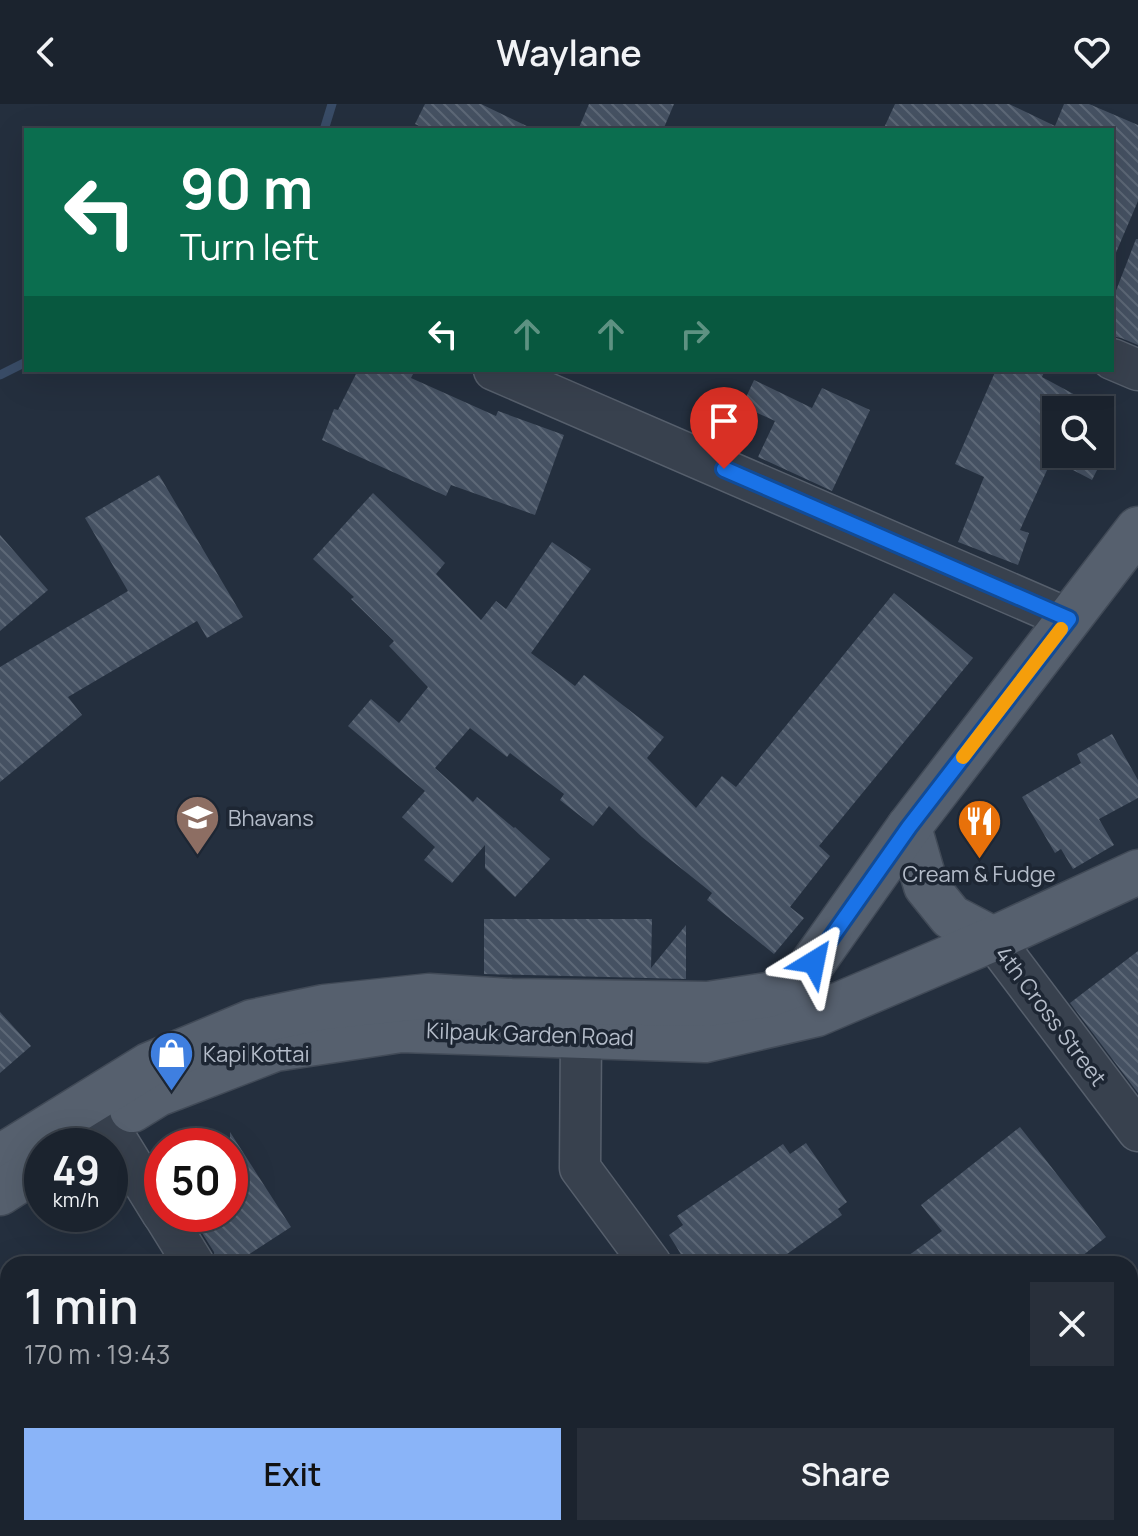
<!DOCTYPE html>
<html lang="en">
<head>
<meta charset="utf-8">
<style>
	body { margin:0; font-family:Manrope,sans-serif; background:#282f3a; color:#f1f3f6; height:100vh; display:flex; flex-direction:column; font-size:30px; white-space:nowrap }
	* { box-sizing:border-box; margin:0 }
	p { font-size:26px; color:#a0a4aa }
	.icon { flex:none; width:44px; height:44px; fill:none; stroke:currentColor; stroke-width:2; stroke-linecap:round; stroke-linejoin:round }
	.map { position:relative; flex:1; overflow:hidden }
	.drawer { position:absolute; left:0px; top:1152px; width:1138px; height:280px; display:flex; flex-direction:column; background:#1b232e; border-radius:24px 24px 0 0; box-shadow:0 8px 32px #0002,0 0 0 2px #39404a }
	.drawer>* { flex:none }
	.banner { position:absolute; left:24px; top:24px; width:1090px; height:244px; border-radius:0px; box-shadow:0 8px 32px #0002,0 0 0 2px #39404a; background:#0b6e4f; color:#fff; overflow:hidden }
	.tools { position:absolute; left:1042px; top:292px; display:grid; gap:16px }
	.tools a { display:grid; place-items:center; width:72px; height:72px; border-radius:0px; background:#1b232e; box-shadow:0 8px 32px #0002,0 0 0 2px #39404a; font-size:40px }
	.speed { position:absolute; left:24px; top:1024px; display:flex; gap:16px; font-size:40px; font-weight:700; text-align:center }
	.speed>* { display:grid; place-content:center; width:104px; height:104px; border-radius:50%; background:#1b232e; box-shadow:0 8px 32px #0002,0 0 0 2px #39404a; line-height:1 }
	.speed small { font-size:20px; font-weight:400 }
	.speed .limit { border:12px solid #d22; background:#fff; color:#111 }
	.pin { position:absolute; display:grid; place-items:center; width:68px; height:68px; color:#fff; margin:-82px -34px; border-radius:50% 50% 50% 0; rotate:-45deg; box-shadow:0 0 8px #0007 }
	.pin .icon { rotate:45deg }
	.me { position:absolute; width:88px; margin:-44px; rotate:35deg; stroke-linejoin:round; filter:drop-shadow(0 0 6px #0008) }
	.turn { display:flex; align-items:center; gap:28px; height:168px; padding:0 24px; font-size:36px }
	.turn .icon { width:104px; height:104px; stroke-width:2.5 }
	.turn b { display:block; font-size:56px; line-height:68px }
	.lanes { display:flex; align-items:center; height:76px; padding:0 24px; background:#0003; justify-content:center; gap:40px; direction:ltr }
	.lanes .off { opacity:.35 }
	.round { display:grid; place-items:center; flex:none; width:84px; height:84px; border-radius:0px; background:#282f3a }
	.head { display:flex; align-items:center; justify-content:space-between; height:136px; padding:0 24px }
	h1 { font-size:48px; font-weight:600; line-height:60px }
	.primary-button { display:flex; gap:16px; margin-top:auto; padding:16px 24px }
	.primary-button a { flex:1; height:92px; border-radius:0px; background:#8ab4f8; color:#111; font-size:32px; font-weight:600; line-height:92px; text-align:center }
	.primary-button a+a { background:#282f3a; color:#f1f3f6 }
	header { display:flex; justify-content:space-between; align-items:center; height:104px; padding:0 24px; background:#1b232e; font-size:36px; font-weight:600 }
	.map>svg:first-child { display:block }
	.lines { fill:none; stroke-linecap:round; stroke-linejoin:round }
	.stream { stroke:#394c67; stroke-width:9 }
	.building { fill:url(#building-back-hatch) }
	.minor-casing { stroke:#565f6c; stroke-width:43 }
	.major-casing { stroke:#414a57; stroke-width:47 }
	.minor { stroke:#38414e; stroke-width:40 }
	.major { stroke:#56606e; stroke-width:44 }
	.route-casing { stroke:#114b97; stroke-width:20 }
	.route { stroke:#1a73e8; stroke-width:14 }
	.slow { stroke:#f59e0b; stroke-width:14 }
	.labels { text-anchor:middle; stroke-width:7; stroke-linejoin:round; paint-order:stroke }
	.poi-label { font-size:22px; fill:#b4bcc9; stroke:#1d2633; text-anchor:start }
	.street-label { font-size:22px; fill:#b4bcc9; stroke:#1d2633 }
</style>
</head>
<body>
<header><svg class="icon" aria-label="back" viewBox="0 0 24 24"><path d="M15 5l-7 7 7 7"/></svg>Waylane<svg class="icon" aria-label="heart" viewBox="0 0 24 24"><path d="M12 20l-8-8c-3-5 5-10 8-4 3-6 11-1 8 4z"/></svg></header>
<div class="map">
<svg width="1138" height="1432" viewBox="0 0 1138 1432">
	<defs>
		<pattern id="building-back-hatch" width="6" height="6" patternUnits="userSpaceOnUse" patternTransform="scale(2)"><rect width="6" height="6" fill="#455162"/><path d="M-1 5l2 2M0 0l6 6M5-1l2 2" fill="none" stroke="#5d6877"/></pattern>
	</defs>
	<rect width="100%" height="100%" fill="#242f3e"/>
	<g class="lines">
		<g class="stream">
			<polyline points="324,26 332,0"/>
			<polyline points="0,271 26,258"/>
		</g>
	</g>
	<g class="building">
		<polygon points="425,0 481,0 535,26 428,26 415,20"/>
		<polygon points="589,0 674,0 663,26 578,26"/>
		<polygon points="895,0 1009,0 1055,22 1064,0 1089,0 1138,21 1138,97 1112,158 1112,26 883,26"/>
		<polygon points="1136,135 1138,135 1138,241 1121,234 1112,232 1112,197"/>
		<polygon points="358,266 415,266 411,274 496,312 498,307 564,331 535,411 451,381 446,392 322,336 334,305 338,306"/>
		<polygon points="996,266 1045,266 1042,273 1092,300 1089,306 1056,306 1056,350 1100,350 1100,333 1111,338 1092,376 1052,355 1020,426 1029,429 1018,461 958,438 984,373 955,360"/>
		<polygon points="754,276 812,304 822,284 870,306 832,387 758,353 775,317 742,302"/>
		<polygon points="159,371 243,513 207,534 197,517 68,593 82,611 0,678 0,563 128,487 85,414"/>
		<polygon points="373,389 445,459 436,470 481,516 496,497 506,505 552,438 591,465 531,549 575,582 584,571 664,633 647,654 696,704 722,672 736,683 894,489 973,554 819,742 830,752 790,803 804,814 774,850 707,796 712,789 642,733 609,702 593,722 560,696 564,690 510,649 507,653 470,624 435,664 473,698 477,693 514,724 515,723 550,755 515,793 485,764 485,741 452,779 424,756 435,743 402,713 425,687 348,622 371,595 399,619 428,583 389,542 394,537 351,495 354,493 313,455"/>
		<polygon points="0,431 48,486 0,527"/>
		<polygon points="1112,630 1138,676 1138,694 1099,715 1114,741 1073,765 1061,745 1055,749 1022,693 1081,659 1077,650"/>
		<polygon points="484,815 652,815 651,864 686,821 686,875 484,870"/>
		<polygon points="1138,847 1138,989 1070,899"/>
		<polygon points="0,908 31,942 0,969"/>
		<polygon points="1020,1023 1106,1133 1072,1160 897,1160 942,1127 921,1101"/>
		<polygon points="230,1028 291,1123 234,1160 217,1160 214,1148 190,1110 230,1110"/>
		<polygon points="806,1039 847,1098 838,1105 842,1111 773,1160 687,1160 669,1131 683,1121 677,1112 783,1040 790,1050"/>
	</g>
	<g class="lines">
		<defs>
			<g id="minor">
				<polyline points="1112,255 1138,266"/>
				<polyline points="494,266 1069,515"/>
				<polyline points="993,835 1138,1027"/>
				<polyline points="581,932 580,1064 651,1160"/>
				<polyline points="107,1020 162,1109"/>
				<polyline points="163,1110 194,1160"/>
				<polyline points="149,1424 153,1432"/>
				<polyline points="323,1424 328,1432"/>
				<polyline points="848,1424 854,1432"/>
			</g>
			<g id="major">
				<polyline points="909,723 926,782 951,813 993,835"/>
				<polyline points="132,1006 158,990 275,945 401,926 705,936 817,910 993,835 1138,768"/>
				<polyline points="0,1053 149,961 252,918 324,903 429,892 511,897 708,900 768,891 798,880 909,723 1138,425"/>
				<polyline points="0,1089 42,1062"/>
			</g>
		</defs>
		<use href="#minor" class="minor-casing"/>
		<use href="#major" class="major-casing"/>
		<use href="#minor" class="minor"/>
		<use href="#major" class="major"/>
	</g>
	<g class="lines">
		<defs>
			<polyline id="route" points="724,365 1069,515 909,723 814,858"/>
		</defs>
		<use href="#route" class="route-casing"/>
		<use href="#route" class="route"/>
		<polyline class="slow" points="963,653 1061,525"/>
	</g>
	<defs>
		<symbol id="school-pin" viewBox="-11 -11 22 30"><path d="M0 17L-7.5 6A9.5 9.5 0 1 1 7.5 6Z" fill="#8d6e63" stroke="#1d2633"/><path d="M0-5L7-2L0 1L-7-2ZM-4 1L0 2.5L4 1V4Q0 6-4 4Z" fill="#fff"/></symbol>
		<symbol id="restaurant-pin" viewBox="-11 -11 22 30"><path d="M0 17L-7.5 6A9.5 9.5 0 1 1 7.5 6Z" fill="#e8710a" stroke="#1d2633"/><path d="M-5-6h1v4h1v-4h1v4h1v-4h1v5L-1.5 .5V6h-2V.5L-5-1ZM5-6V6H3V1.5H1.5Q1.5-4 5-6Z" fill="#fff"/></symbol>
		<symbol id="shop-pin" viewBox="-11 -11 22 30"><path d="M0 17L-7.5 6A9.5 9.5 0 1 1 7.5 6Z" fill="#3f7fe0" stroke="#1d2633"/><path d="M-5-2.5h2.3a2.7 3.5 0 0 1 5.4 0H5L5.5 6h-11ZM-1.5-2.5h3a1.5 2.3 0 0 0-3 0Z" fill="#fff"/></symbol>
	</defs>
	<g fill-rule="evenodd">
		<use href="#school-pin" x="172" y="688" width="51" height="69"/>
		<use href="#restaurant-pin" x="954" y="692" width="51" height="69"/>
		<use href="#shop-pin" x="146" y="924" width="51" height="69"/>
	</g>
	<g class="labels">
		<g class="poi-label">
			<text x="228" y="722">Bhavans</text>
			<text x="979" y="778" text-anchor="middle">Cream &amp; Fudge</text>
			<text x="203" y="958">Kapi Kottai</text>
		</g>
		<g class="street-label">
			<text transform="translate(1051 912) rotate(53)" y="8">4th Cross Street</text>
			<text transform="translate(530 930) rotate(2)" y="8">Kilpauk Garden Road</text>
		</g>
	</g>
</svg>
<div class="tools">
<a><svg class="icon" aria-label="search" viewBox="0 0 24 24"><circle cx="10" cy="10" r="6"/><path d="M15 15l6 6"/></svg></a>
</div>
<div class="speed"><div>49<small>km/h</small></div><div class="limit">50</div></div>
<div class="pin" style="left:724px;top:365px;background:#d93025"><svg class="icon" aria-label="arrive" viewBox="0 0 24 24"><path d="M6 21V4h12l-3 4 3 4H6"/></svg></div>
<svg class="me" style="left:814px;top:858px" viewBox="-20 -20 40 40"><path d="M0-17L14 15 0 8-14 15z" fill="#1a73e8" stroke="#fff" stroke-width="4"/></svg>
<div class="banner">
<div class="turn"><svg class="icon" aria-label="left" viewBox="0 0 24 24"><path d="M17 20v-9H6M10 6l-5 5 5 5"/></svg><div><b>90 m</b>Turn left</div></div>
<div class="lanes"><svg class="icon" aria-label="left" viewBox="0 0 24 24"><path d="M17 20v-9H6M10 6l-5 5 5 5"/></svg><svg class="icon off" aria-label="ahead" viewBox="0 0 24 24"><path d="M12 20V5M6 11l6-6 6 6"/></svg><svg class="icon off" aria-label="ahead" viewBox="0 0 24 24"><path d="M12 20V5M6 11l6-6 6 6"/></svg><svg class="icon off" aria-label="right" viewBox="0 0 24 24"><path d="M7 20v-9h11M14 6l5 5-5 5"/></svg></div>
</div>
<section class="drawer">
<div class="head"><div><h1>1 min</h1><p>170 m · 19:43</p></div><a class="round"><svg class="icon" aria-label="close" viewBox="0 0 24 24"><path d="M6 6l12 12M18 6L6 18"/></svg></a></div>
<div class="primary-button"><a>Exit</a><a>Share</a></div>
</section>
</div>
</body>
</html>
